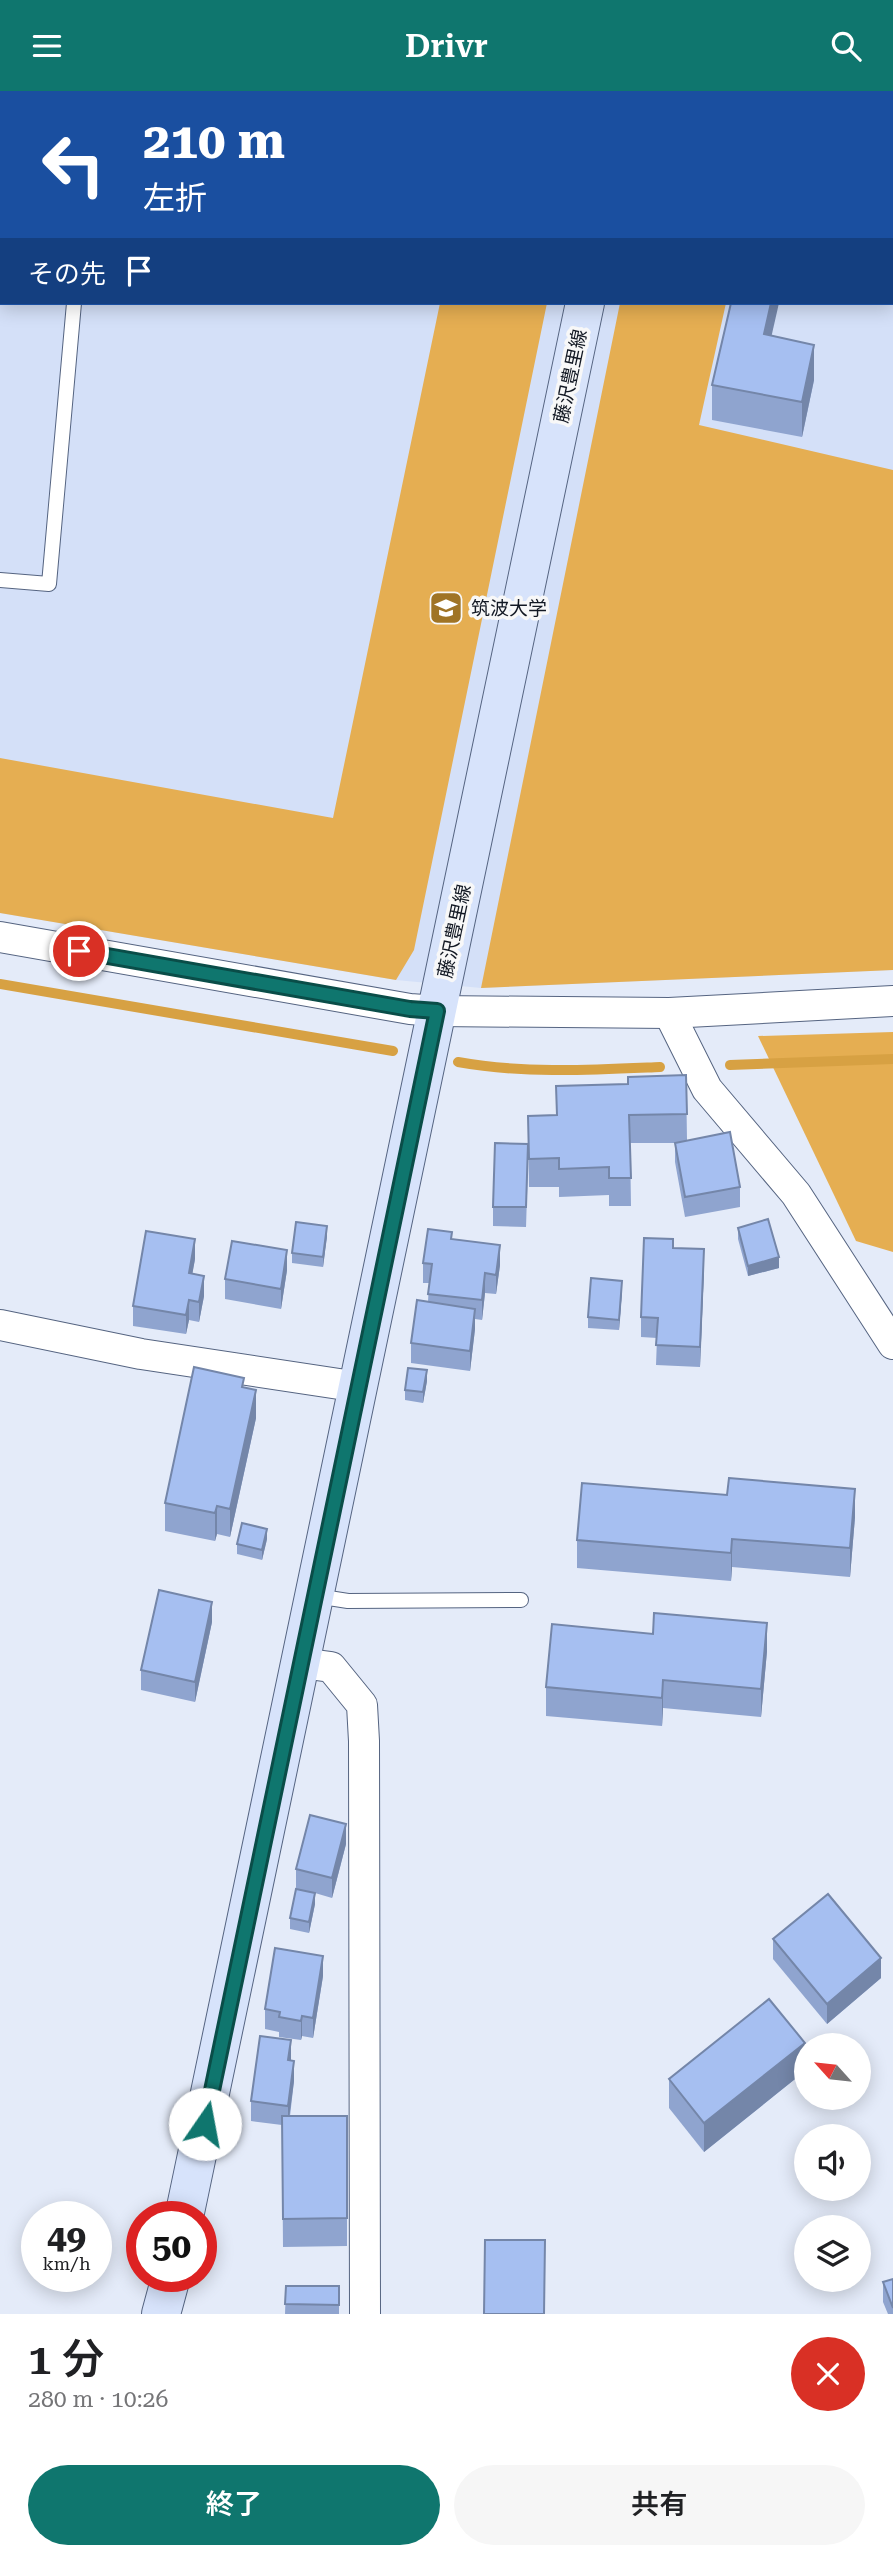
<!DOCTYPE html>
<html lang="ja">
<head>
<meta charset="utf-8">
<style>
	body { margin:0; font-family:"Roboto Serif","Noto Sans JP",serif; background:#f6f6f6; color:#202124; height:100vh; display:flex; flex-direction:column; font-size:26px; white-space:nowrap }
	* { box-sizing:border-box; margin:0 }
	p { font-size:23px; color:#757577 }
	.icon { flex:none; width:38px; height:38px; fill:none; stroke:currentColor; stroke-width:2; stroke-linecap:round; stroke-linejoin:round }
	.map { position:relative; height:2223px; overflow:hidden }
	.sheet { display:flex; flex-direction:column; background:#fff; flex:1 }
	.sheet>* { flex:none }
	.top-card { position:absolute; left:0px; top:0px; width:894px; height:214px; box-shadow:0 4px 18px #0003; background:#1a4fa0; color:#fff; overflow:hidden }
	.needle { width:46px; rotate:297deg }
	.tools { position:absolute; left:794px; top:1942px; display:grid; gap:14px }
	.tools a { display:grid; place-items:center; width:77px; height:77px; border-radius:50%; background:#fff; box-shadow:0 4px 18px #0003; font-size:35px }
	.speed { position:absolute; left:21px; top:2110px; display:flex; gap:14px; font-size:35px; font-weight:700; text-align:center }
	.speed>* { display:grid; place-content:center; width:91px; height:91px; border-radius:50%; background:#fff; box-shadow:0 4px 18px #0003; line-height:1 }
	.speed small { font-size:18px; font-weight:400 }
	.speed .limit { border:10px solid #d22; background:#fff; color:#111 }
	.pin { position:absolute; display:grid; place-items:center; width:60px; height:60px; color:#fff; margin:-30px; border:4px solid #fff; border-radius:50%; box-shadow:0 2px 7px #0007 }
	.me { position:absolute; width:77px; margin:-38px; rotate:12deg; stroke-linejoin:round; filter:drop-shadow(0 0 5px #0008) }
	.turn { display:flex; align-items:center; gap:24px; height:147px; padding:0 28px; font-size:32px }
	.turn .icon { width:91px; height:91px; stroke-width:2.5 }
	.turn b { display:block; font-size:49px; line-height:60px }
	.then { display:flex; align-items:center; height:66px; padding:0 28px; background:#0003; gap:14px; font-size:26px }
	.round { display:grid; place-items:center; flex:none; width:74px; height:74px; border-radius:37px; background:#f6f6f6 }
	.headline { display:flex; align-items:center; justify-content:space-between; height:119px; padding:0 28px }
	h1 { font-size:42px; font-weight:600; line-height:52px }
	.button { display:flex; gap:14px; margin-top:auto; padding:14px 28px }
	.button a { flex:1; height:80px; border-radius:42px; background:#0f766e; color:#fff; font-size:28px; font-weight:600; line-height:80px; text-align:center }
	.button a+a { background:#f6f6f6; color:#202124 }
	header { display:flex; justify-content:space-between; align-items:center; height:91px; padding:0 28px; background:#0f766e; color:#fff; font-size:32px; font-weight:600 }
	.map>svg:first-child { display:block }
	.built { fill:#d4e0f8; fill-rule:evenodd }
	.forest { fill:#e5ae52 }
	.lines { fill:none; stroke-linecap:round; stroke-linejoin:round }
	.stream { stroke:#d7a143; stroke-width:10 }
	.lane-casing { stroke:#556481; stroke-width:16 }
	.street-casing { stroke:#556481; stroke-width:32 }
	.secondary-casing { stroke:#556481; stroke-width:40 }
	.lane { stroke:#fff; stroke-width:14 }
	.street { stroke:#fff; stroke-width:30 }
	.secondary { stroke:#d7e3fb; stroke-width:38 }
	.wall { fill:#8fa4cf }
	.shaded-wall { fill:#7486a9 }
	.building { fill:#a6bff1; stroke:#7486a9; stroke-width:2 }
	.route-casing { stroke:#0a4d48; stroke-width:18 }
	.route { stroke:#0f766e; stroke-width:12 }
	.labels { text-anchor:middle; stroke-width:7; stroke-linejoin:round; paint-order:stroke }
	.street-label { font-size:19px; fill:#121823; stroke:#f8f8f8 }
	.poi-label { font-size:19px; fill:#121823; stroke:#f8f8f8; text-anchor:start }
</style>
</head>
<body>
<header><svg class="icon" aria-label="menu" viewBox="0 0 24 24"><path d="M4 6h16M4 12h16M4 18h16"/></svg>Drivr<svg class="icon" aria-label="search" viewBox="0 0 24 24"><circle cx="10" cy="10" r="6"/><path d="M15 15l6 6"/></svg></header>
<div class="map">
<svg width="893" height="2223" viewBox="0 0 893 2223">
	<rect width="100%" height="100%" fill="#e4ebf9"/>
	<path class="built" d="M0 0H893V879L481 897 396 889 0 822ZM2 2H892V212H2Z"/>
	<g class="forest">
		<polygon points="483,0 592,0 483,2"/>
		<polygon points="663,0 774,0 662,2"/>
		<polygon points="440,212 547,212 414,859 396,889 0,822 0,667 333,727"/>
		<polygon points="620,212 726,212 699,334 893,379 893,879 481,897"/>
		<polygon points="893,941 893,1161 856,1150 758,945"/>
	</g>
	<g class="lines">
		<g class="stream">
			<polyline points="0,893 393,960"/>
			<path d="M458 971C525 983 592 979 660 976"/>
			<polyline points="730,974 893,968"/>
		</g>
		<defs>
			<g id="lane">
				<polyline points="92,2 92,0"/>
				<polyline points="0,489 49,493 74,212"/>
				<polyline points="316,1505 348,1510 521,1509"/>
			</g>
			<g id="street">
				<polyline points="0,846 410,918 437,920 669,922 893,910"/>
				<polyline points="669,922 707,998 796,1103 893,1253"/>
				<polyline points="0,1234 141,1263 359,1296"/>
				<polyline points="301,1572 331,1576 362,1614 364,1650 365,2223"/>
			</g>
			<g id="secondary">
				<polyline points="628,2 629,0"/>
				<polyline points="184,2126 585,212"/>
				<polyline points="161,2223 171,2186"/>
			</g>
		</defs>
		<use href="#lane" class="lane-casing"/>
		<use href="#street" class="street-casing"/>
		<use href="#secondary" class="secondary-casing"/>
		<use href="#lane" class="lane"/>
		<use href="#street" class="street"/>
		<use href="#secondary" class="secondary"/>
	</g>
	<g class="wall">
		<polygon points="771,245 814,289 802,346 712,329 712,294"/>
		<polygon points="686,984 687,1049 740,1096 740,1116 685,1126 675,1071 675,1052 630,1052 631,1115 609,1115 609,1104 559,1106 559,1096 529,1096 528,1025 556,1024 628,993"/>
		<polygon points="528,1073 526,1136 493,1135 493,1116"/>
		<polygon points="738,1137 779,1177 748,1185 738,1148"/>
		<polygon points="327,1145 323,1176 292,1172 292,1162"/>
		<polygon points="452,1148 500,1174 496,1203 485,1202 482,1229 475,1228 475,1238 470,1280 411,1272 411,1252 428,1211 429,1192 423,1192 423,1172"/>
		<polygon points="195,1168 192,1183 204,1205 199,1231 189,1229 186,1243 133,1235 133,1215"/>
		<polygon points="704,1178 700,1276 656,1274 657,1247 641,1246 641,1226"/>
		<polygon points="287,1179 281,1218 225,1208 225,1188"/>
		<polygon points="622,1200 619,1239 588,1237 588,1226"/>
		<polygon points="427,1290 423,1312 405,1309 405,1299"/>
		<polygon points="244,1297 256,1327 230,1446 217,1443 215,1450 165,1440 165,1412"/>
		<polygon points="855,1426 850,1486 732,1476 731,1490 577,1477 577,1449"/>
		<polygon points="267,1448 262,1469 237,1463 237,1453"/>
		<polygon points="212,1531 195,1611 141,1599 141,1579"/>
		<polygon points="767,1560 761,1626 663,1617 662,1635 546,1625 546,1596"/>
		<polygon points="346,1753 332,1807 315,1802 315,1813 309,1842 290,1838 290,1827 308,1801 296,1798 296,1778"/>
		<polygon points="773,1848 881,1887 827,1933 773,1868"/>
		<polygon points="323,1885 313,1947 302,1945 301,1949 279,1946 279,1941 265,1938 265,1918"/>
		<polygon points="291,1970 294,1990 290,2025 347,2025 347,2155 283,2156 282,2034 251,2030 251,2010"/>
		<polygon points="805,1980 704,2061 669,2017 669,1988"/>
		<polygon points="893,2188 893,2223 888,2223 883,2211 883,2191"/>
		<polygon points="286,2195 339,2195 339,2223 285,2223"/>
	</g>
	<g class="shaded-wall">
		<polygon points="771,212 779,212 764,278 764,243"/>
		<polygon points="814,254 814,289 802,346 802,311"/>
		<polygon points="327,1135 327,1145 323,1176 323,1166"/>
		<polygon points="195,1148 195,1168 189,1202 189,1182"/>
		<polygon points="500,1154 500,1174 496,1203 496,1184"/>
		<polygon points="704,1158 704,1178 700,1276 700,1256"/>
		<polygon points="287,1159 287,1179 281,1218 281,1198"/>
		<polygon points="779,1166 779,1177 748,1185 748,1175"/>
		<polygon points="485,1182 485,1202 482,1229 482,1209"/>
		<polygon points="204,1185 204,1205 199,1231 199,1211"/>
		<polygon points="622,1190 622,1200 619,1239 619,1229"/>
		<polygon points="189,1209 189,1229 186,1243 186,1224"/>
		<polygon points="475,1218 475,1238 470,1280 470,1260"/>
		<polygon points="427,1279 427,1290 423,1312 423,1301"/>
		<polygon points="256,1299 256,1327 230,1446 230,1418"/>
		<polygon points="855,1398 855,1426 850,1486 850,1457"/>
		<polygon points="217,1415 217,1443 215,1450 215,1422"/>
		<polygon points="267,1438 267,1448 262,1469 262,1459"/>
		<polygon points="732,1448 732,1476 731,1490 731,1462"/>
		<polygon points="212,1511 212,1531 195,1611 195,1591"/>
		<polygon points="767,1532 767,1560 761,1626 761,1598"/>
		<polygon points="663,1589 663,1617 662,1635 662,1607"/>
		<polygon points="346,1733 346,1753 332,1807 332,1787"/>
		<polygon points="315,1802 315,1813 309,1842 309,1831"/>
		<polygon points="323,1865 323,1885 313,1947 313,1927"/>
		<polygon points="881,1867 881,1887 827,1933 827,1913"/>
		<polygon points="302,1925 302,1945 301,1949 301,1930"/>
		<polygon points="291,1949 291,1969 288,1989 288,1969"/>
		<polygon points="805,1952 805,1980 704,2061 704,2032"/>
		<polygon points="294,1970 294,1990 288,2035 288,2015"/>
	</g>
	<g class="building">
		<rect x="778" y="0" width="42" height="2"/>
		<polygon points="731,212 771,212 764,243 814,254 802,311 712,294"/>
		<polygon points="686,984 687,1023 629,1024 631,1087 609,1087 609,1076 559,1078 559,1067 529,1068 528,1025 557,1024 556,995 628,993 628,986"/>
		<polygon points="730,1041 740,1096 685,1106 675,1052"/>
		<polygon points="495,1052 528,1053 526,1116 493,1116"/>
		<polygon points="768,1128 779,1166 748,1175 738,1137"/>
		<polygon points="296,1131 327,1135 323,1166 292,1162"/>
		<polygon points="428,1138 452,1141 451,1148 500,1154 496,1184 485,1182 482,1209 428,1203 432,1173 423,1172"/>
		<polygon points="146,1140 195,1148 189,1182 204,1185 199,1211 189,1209 186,1224 133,1215"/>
		<polygon points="644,1147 673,1148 673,1157 704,1158 700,1256 656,1254 658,1227 641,1226"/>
		<polygon points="232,1150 287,1159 281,1198 225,1188"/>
		<polygon points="591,1187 622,1190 619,1229 588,1226"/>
		<polygon points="417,1209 475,1218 470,1260 411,1252"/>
		<polygon points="194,1276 244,1287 242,1296 256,1299 230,1418 217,1415 215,1422 165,1412"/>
		<polygon points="408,1277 427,1279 423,1301 405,1299"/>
		<polygon points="729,1387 855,1398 850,1457 732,1448 731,1462 577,1449 582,1392 727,1404"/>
		<polygon points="242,1432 267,1438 262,1459 237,1453"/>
		<polygon points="159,1499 212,1511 195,1591 141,1579"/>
		<polygon points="654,1522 767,1532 761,1598 663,1589 662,1607 546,1596 552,1533 653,1543"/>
		<polygon points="310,1724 346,1733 332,1787 296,1778"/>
		<polygon points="296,1798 315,1802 309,1831 290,1827"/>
		<polygon points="828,1803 881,1867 827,1913 773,1848"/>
		<polygon points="275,1857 323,1865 313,1927 302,1925 301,1930 279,1926 280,1921 265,1918"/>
		<polygon points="769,1908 805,1952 704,2032 669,1988"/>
		<polygon points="260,1945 291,1949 288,1969 294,1970 288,2015 251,2010"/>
		<polygon points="282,2025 347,2025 347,2127 283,2128"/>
		<polygon points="485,2149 545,2149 544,2223 484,2223"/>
		<polygon points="893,2188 893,2217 883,2191"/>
		<polygon points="286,2195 339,2195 339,2214 285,2213"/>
	</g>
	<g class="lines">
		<defs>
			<polyline id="route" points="79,860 410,918 437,920 205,2033"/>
		</defs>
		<use href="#route" class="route-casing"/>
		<use href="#route" class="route"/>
	</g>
	<defs>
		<symbol id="university-square" viewBox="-11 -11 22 22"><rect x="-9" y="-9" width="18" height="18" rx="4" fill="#a07425" stroke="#f8f8f8"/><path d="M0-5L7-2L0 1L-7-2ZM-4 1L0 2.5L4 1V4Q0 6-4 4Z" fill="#fff"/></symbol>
	</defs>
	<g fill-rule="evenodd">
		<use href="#university-square" x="427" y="498" width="38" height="38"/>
	</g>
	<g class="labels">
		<g class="street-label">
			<text transform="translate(570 285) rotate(-78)" y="7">藤沢豊里線</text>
			<text transform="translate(454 840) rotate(-78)" y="7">藤沢豊里線</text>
		</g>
		<g class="poi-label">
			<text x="471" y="524">筑波大学</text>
		</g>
	</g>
</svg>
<div class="tools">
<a><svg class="needle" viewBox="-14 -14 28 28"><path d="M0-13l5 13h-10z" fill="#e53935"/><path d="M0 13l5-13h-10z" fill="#757577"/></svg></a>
<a><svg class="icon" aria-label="sound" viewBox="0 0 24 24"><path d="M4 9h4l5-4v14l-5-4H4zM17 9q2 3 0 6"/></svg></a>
<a><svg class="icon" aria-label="layers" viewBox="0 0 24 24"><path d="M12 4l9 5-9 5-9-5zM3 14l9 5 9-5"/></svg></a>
</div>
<div class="speed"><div>49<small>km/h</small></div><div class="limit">50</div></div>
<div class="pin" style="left:79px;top:860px;background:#d93025"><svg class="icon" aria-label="arrive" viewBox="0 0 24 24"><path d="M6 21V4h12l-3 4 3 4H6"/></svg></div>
<svg class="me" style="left:205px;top:2033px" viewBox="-20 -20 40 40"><circle r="19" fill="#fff"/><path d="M0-13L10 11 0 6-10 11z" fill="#0f766e"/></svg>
<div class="top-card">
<div class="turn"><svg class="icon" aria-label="left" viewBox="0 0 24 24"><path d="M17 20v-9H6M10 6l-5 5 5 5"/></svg><div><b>210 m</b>左折</div></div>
<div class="then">その先<svg class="icon" aria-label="arrive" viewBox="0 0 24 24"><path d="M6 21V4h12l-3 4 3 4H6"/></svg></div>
</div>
</div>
<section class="sheet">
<div class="headline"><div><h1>1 分</h1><p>280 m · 10:26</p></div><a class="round" style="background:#d93025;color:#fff"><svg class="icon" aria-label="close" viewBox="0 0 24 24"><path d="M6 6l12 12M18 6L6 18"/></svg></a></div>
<div class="button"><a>終了</a><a>共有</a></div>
</section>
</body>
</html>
